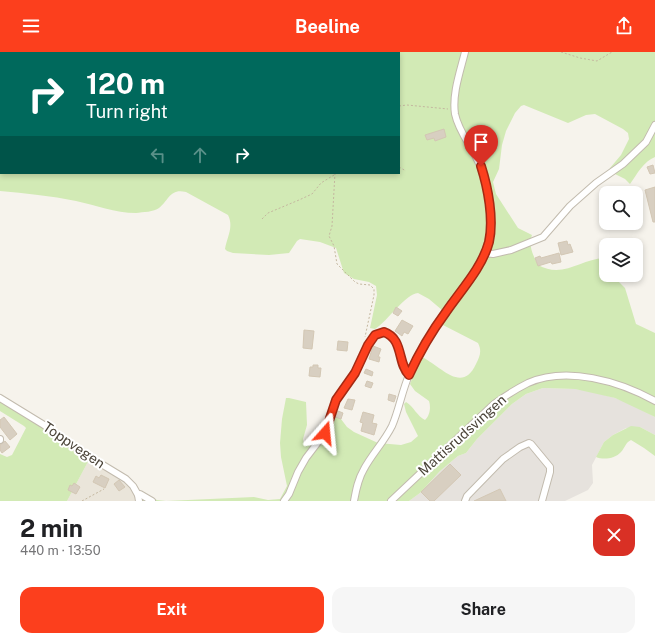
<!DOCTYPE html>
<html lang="en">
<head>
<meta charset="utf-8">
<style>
	body { margin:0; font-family:"Public Sans",sans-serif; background:#f6f6f6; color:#202124; height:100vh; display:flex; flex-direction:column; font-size:15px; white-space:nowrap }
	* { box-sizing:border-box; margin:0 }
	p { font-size:13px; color:#757577 }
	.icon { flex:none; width:22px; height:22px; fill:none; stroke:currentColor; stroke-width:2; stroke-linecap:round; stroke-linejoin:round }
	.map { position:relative; height:449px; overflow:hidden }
	.side { display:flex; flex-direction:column; background:#fff; flex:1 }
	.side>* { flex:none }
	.top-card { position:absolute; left:0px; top:0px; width:400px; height:122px; box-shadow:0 2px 6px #0003; background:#00695c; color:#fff; overflow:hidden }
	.controls { position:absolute; left:599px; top:134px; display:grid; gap:8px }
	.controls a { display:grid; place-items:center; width:44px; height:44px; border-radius:8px; background:#fff; box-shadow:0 2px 6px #0003; font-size:20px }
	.pin { position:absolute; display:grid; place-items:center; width:34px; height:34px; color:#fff; margin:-41px -17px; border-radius:50% 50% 50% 0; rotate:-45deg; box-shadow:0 0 4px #0007 }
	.pin .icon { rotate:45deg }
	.me { position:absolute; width:44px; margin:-22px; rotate:18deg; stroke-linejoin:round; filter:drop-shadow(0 0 3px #0008) }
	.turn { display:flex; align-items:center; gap:14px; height:84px; padding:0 20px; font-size:18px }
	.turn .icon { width:52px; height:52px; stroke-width:2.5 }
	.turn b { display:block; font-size:28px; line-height:34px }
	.lanes { display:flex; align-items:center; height:38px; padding:0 20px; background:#0003; justify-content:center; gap:20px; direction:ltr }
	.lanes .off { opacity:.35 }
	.round { display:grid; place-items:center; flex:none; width:42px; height:42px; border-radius:12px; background:#f6f6f6 }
	.summary { display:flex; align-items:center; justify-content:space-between; height:68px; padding:0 20px }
	h1 { font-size:24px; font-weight:700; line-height:30px }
	.cta { display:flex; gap:8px; margin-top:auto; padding:8px 20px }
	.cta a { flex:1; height:46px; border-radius:12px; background:#fc3f1d; color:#fff; font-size:16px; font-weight:700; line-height:46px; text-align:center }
	.cta a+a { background:#f6f6f6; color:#202124 }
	header { display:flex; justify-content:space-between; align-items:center; height:52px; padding:0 20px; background:#fc3f1d; color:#fff; font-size:18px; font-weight:700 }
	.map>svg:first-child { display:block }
	.residential { fill:#eae5da }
	.industrial { fill:#e6e2dd }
	.green { fill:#d2eab5; fill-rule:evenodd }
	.building { fill:#d8cfc1; stroke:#d3c7b4 }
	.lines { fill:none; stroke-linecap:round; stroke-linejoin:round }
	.minor-casing { stroke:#c2bbae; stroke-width:8 }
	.path { stroke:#c4b79f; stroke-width:1; stroke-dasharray:2 2; stroke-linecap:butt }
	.minor { stroke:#fff; stroke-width:6 }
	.route-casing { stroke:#a42913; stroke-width:10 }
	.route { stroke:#fc3f1d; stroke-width:7 }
	.labels { text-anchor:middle; stroke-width:4; stroke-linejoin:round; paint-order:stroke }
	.street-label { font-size:14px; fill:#4b4439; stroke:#fff }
</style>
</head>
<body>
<header><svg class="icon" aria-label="menu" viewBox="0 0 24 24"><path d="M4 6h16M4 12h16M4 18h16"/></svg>Beeline<svg class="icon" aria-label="share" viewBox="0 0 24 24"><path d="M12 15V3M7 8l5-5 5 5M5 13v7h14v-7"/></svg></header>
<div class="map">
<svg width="655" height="449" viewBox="0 0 655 449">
	<rect width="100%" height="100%" fill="#f6f3ec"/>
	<polygon class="residential" points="91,404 139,440 137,449 67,449"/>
	<polygon class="industrial" points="543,336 575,337 590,339 615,346 626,350 655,365 655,383 640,375 626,376 613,383 604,390 592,413 593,431 588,438 565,449 409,449 420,441 440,419 458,404 466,401 477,387 512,352 526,342"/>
	<g class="green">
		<path d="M0 0H655V105C644 109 637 122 630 132L625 127 609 119 610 116 621 103 629 87 628 81 623 77 595 62 586 63 568 71 524 53 521 54 515 61 506 79 502 93 499 117 493 130 496 142 518 176 532 183C528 194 533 203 538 213 563 227 581 207 604 206L606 212V223H612L625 236 636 272 655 281V365L615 346 575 337 543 336 526 342 512 352 477 387 466 401 458 404 440 419 420 441 409 449H137L139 440 157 448 166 449 254 445 268 448 280 447 287 434 281 405 280 391 282 367 286 346H289L306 350 307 373 303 387 304 392 307 393 312 390 330 358 338 363 347 375 354 380 378 391 401 393 411 390 418 384 406 360 404 352 406 350C414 355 417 364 425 368 430 364 431 355 429 349L415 339 410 332 420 307 422 305C442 315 462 342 476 312 480 304 482 299 478 291L441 272 443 261 442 258 429 247 418 241C405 242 388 269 375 277L370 276 377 243 376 234 369 230 354 227 344 221 336 196 320 190 300 187 297 189 289 201 269 203 233 201 227 199 225 197C227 185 234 175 228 163L186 140C170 136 169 148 159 156 154 160 143 160 136 161 115 161 95 153 76 149 51 144 25 141 0 139ZM1 1H399V121H1Z"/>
		<polygon points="0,345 91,404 67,449 0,449 0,402 7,405 12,403 26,376 24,374 0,359"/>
		<path d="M631 374 640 375 655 383V404L644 396 631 388C625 391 625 396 621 400 615 407 603 408 596 405L604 390 613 383Z"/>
	</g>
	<g class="building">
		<polygon points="444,77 446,85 435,89 434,86 427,88 425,83"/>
		<polygon points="653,113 655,121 650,122 647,115"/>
		<polygon points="655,135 655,170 653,170 645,138"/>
		<polygon points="567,189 568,193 570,192 573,200 561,203 558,191"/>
		<polygon points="559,201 561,210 552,212 551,210 538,214 535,206 540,204 541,206"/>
		<polygon points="396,255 402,259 398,264 393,261"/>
		<polygon points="402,268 413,274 408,282 404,280 402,284 395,279"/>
		<polygon points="304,278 314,279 312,297 303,296"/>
		<polygon points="338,289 348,290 347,299 337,298"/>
		<polygon points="373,294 381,297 378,305 380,305 379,310 369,307"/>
		<polygon points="313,313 318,313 318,316 321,316 320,325 309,324 310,315 313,315"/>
		<polygon points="366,317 373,320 372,324 364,321"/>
		<polygon points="367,329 373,331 371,336 365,334"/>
		<polygon points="389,342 396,344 394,350 388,348"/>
		<polygon points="348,347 355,348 352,358 344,356"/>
		<polygon points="338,359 343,361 341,367 335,365"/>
		<polygon points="363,360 374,363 372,371 377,372 374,383 361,379 363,371 360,370"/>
		<polygon points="4,365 17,382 10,388 0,375 0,368"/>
		<polygon points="5,389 10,395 2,401 0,398 0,393"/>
		<polygon points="450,412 461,423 434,449 430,449 421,440"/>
		<polygon points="101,423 109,427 105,436 93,430 96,424 99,426"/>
		<polygon points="119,428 125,435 119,439 114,432"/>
		<polygon points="74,431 80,435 76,442 68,438 70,433 72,434"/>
		<polygon points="500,437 506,449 474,449"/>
	</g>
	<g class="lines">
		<defs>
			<g id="minor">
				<polyline points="485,201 493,202 511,198 543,185 570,154 596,131 623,112 646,90 655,73"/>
				<polyline points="0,346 44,373 80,399 126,427 133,434 138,443 139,449"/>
				<polyline points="0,387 0,388"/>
				<polyline points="138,443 140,442 152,449"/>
				<path d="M284 449 289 442 298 420 306 406 325 381 336 348 355 321 368 293 375 283 384 280C404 287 397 311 409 323"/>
				<path d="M354 449C356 438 358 427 364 417 372 402 384 390 392 374 399 358 402 339 409 323 418 302 431 284 442 265 457 242 480 221 487 194 495 168 488 127 475 103 468 90 458 77 455 62 452 42 460 20 465 0"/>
				<path d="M391 449 494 352C505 344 516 337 528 331 567 314 619 329 655 349"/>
				<polyline points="465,449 467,444 503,407 520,395 529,391 531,392 550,415 550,420 542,449"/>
			</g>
		</defs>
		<use href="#minor" class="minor-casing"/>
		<g class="path">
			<polyline points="561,0 580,6 597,9 612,0"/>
			<polyline points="0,10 1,11"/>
			<polyline points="399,54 407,53 448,57"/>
			<polyline points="399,115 406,119"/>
			<polyline points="335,121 332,174 329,184 334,194 337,212 355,230 359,232 370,233 374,237 374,243 365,285"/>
			<polyline points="262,167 268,161 299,148 312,142 321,131 334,123"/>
			<polyline points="82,449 104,437"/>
		</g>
		<use href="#minor" class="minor"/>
	</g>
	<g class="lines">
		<defs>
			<path id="route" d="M325 381 336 348 355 321 368 293 375 283 384 280C404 287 397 311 409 323 419 301 432 279 446 260 461 238 482 216 489 190 494 167 488 136 481 114"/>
		</defs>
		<use href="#route" class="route-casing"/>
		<use href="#route" class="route"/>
	</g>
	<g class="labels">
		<g class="street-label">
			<text transform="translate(462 383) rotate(-42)" y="5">Mattisrudsvingen</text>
			<text transform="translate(74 393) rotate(34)" y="5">Toppvegen</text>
		</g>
	</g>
</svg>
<div class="controls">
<a><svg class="icon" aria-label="search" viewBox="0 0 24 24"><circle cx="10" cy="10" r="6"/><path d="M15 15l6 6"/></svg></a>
<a><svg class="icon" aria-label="layers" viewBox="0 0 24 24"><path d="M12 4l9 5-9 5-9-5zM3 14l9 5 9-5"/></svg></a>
</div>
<div class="pin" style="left:481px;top:114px;background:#d93025"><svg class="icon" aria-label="arrive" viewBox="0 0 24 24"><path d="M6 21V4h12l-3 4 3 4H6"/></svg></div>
<svg class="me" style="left:325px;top:381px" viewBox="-20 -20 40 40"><path d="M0-17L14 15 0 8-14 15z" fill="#fc3f1d" stroke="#fff" stroke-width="4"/></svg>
<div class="top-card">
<div class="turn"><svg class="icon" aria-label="right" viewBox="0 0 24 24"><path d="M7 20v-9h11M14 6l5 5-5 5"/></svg><div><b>120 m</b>Turn right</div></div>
<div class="lanes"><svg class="icon off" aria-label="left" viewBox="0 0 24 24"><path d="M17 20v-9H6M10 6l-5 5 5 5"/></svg><svg class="icon off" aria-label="ahead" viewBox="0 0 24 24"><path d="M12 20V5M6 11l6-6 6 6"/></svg><svg class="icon" aria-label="right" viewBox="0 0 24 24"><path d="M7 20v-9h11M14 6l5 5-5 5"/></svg></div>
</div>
</div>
<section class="side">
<div class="summary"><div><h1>2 min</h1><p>440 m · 13:50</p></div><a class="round" style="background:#d93025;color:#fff"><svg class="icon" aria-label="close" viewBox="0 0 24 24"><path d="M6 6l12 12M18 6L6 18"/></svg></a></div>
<div class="cta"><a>Exit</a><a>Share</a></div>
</section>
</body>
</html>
